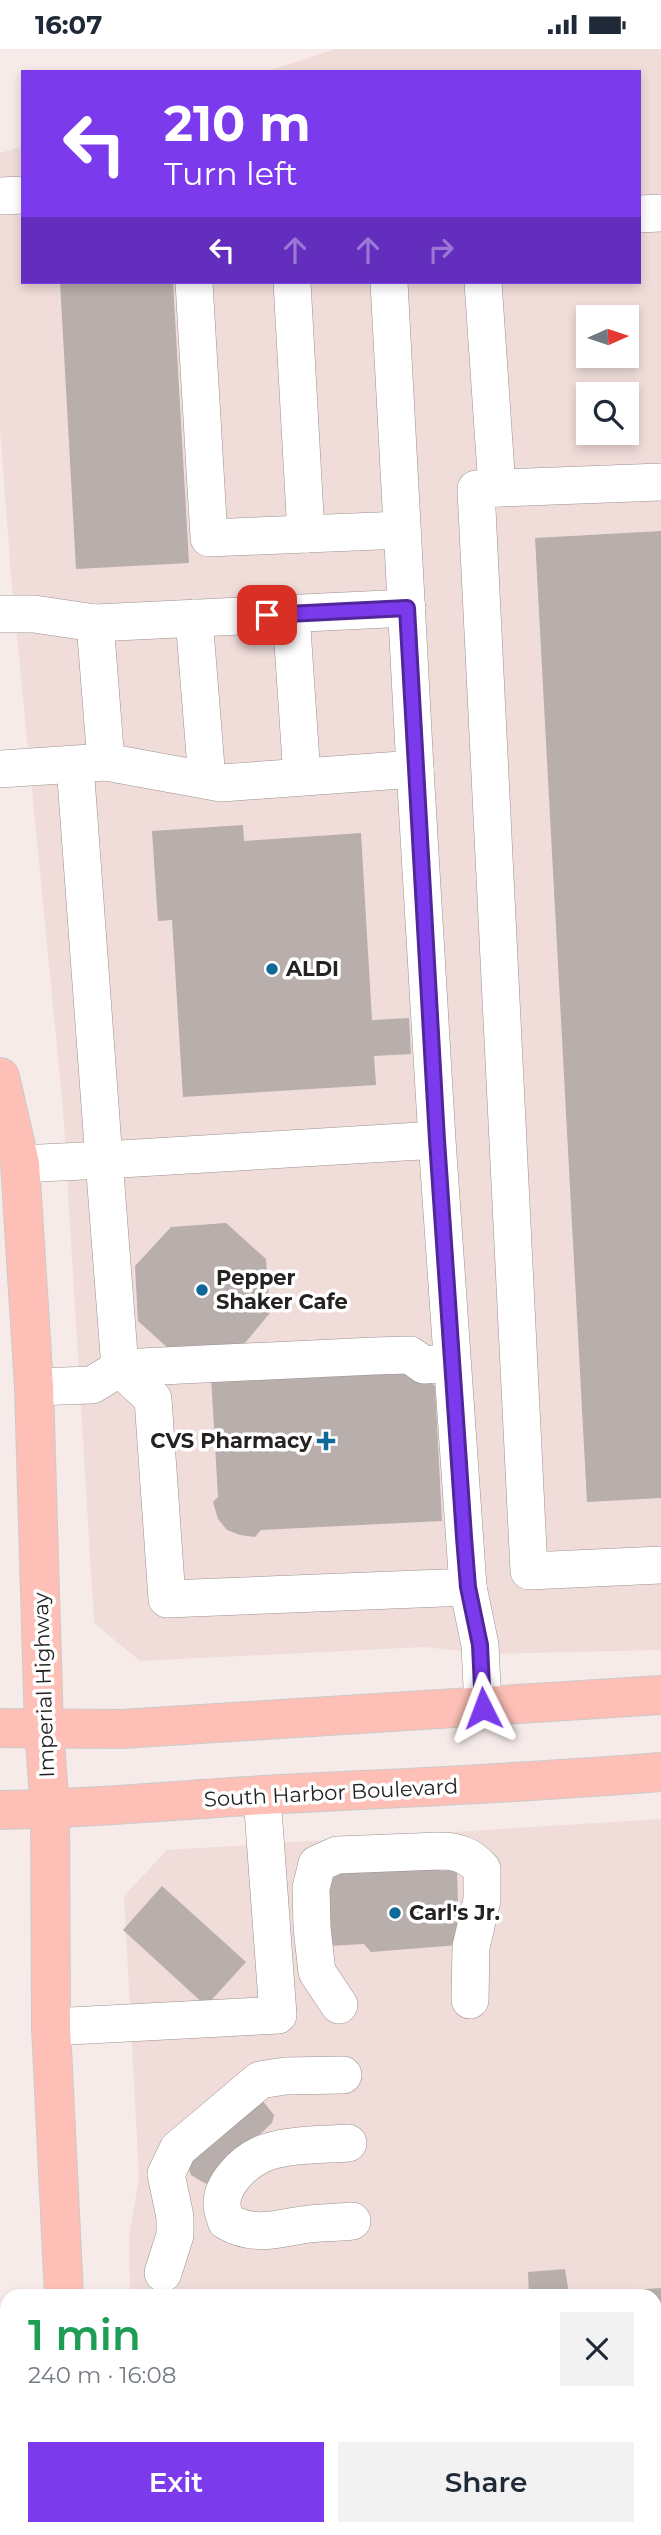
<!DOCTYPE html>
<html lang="en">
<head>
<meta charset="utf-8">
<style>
	body { margin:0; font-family:Montserrat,sans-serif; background:#f2f2f3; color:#1f2937; height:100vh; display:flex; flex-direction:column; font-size:26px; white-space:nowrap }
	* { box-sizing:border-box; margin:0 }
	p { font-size:23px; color:#747a83 }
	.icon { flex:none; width:38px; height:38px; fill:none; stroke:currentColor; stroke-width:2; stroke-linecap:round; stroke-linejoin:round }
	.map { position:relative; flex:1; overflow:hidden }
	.sheet { position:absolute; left:0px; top:2240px; width:662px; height:247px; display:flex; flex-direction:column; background:#fff; border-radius:21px 21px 0 0; box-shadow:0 4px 10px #0003 }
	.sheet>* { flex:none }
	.banner { position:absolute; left:21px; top:21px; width:620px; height:214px; border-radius:0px; box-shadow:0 4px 10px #0003; background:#7c3aed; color:#fff; overflow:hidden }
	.needle { width:46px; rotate:87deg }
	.buttons { position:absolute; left:576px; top:256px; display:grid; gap:14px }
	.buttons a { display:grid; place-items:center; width:63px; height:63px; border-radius:0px; background:#fff; box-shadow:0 4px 10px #0003; font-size:35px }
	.pin { position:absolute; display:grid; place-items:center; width:60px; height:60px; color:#fff; margin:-30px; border-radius:14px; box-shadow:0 4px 10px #0006 }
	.me { position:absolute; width:77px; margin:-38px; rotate:357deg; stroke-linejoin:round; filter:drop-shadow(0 0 5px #0008) }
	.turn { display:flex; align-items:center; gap:24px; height:147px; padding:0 28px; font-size:32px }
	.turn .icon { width:91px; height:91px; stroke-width:2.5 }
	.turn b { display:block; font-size:49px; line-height:60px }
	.lanes { display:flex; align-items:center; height:66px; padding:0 28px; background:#0003; justify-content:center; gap:35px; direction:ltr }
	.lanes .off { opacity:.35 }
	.round { display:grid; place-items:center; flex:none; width:74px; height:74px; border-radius:0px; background:#f2f2f3 }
	.summary { display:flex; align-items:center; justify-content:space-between; height:119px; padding:0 28px }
	h1 { font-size:42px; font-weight:600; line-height:52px; color:#1e9e55 }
	.button { display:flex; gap:14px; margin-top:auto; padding:14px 28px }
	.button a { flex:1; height:80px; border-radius:0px; background:#7c3aed; color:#fff; font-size:28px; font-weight:600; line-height:80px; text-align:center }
	.button a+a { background:#f2f2f3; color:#1f2937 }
	.status { display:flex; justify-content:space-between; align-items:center; height:49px; padding:0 35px; background:#fff; direction:ltr }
	.status svg { height:19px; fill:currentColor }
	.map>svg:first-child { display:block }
	.built { fill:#f0ddd9; fill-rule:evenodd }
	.building { fill:#b8aeac }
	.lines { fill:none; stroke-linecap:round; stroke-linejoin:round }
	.minor-casing { stroke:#9b918f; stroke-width:38 }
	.major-casing { stroke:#cbcaca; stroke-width:40 }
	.minor { stroke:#fff; stroke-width:37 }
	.major { stroke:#fec0b6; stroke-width:38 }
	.route-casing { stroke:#51269a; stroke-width:18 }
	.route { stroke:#7c3aed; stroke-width:12 }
	.poi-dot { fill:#0e6898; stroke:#fff; stroke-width:2.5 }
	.labels { text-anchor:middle; stroke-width:7; stroke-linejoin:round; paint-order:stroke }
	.poi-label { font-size:21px; font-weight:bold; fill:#262222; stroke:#fff; text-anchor:start }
	.street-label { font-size:21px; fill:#262222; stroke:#fff }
</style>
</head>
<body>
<div class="status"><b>16:07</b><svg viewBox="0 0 49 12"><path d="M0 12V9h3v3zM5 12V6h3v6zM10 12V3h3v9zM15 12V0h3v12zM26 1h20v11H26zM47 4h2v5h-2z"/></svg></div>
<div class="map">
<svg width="661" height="2486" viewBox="0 0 661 2486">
	<rect width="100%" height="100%" fill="#f6ebe9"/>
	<g class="built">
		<path d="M337 0H661V1601L486 1605 424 1598 140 1612 94 1574 63 1060 11 526 0 382V104L23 97V233H639V23H264ZM588 268H626V306H588ZM588 345H626V383H588Z"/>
		<polygon points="661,1770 661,2486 138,2486 137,2480 654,2480 654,2247 130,2247 129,2187 139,2129 124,1847 167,1801"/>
	</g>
	<g class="building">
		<polygon points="60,233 173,233 189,514 76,520"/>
		<polygon points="661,482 661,1449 587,1453 535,489"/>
		<polygon points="243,776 244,792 361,784 372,971 409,969 411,1005 374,1007 376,1036 183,1048 172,871 158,872 152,782"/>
		<polygon points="226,1174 266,1210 270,1264 235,1306 179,1309 138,1272 135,1217 171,1178"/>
		<polygon points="411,1316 435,1337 442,1472 261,1481 255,1488 240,1486 227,1481 218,1470 213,1453 218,1448 211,1327"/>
		<polygon points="438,1811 441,1822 457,1820 459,1896 371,1903 364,1895 328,1897 322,1817"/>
		<polygon points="162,1837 246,1913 206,1957 123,1881"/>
		<polygon points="258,2046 274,2066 272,2074 206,2135 191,2126 185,2109"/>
		<polygon points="565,2220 569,2245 661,2239 661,2486 586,2486 586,2480 654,2480 654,2247 529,2247 528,2223"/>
	</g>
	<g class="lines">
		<defs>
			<g id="minor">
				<polyline points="0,147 23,146"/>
				<polyline points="639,165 661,164"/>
				<polyline points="194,233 209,489 402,481"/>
				<polyline points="292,233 306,485"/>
				<polyline points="483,233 497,439"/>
				<polyline points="661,433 476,440 529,1522 661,1516"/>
				<polyline points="0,565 34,565 95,574 407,559"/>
				<polyline points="291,565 302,728"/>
				<polyline points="194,569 207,731"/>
				<polyline points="95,574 106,713"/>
				<polyline points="0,720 106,713 221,734 415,720 389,233"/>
				<polyline points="415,720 437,1091 104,1111 120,1319 153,1350 167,1550 468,1538 437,1091"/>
				<polyline points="20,1115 104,1111 75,716"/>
				<polyline points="34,1338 92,1336 120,1319 374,1307 410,1306 424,1316 452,1314"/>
				<polyline points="468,1538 480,1596 483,1659"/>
				<path d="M339 1956 317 1923 312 1879 311 1839 317 1815 337 1806 439 1802C458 1802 469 1806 482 1820V1851L471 1898 470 1951"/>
				<polyline points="51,1978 278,1966 262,1747"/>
				<path d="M348 2094C323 2096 282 2095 260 2106 243 2114 221 2136 222 2156 222 2161 225 2167 226 2172 249 2186 271 2182 296 2177 314 2173 334 2174 352 2172"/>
				<polyline points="163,2224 175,2186 175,2168 166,2125 178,2100 260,2031 285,2027 343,2026"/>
			</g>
			<g id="major">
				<polyline points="0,1028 20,1115 34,1338 44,1680 50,1761 51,1978 64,2247"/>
				<polyline points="0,1679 122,1680 661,1646"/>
				<path d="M0 1761C88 1760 176 1751 264 1746 397 1739 529 1734 661 1723"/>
				<polyline points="0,2319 7,2436"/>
				<polyline points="10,2480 10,2486"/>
				<polyline points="81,2480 82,2486"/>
			</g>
		</defs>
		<use href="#minor" class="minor-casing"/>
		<use href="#major" class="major-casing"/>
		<use href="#minor" class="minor"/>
		<use href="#major" class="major"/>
	</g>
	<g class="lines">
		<defs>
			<polyline id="route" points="267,566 407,559 437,1091 464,1488 468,1538 480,1596 483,1659"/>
		</defs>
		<use href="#route" class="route-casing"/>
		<use href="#route" class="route"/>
	</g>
	<g class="poi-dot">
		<circle cx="272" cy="920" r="7"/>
		<circle cx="202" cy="1241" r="7"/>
		<path d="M322.5 1381.5h7v7h7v7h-7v7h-7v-7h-7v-7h7z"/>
		<circle cx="395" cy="1864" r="7"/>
	</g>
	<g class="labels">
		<g class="poi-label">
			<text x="286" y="927">ALDI</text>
			<text x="216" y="1236">Pepper<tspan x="216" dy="24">Shaker Cafe</tspan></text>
			<text x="312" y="1399" text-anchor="end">CVS Pharmacy</text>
			<text x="409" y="1871">Carl's Jr.</text>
		</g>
		<g class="street-label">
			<text transform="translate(44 1636) rotate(-92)" y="7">Imperial Highway</text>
			<text transform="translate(331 1744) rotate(-3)" y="7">South Harbor Boulevard</text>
		</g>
	</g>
</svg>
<div class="buttons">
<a><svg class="needle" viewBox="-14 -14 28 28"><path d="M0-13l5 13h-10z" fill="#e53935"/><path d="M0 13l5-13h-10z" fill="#747a83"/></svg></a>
<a><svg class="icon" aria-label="search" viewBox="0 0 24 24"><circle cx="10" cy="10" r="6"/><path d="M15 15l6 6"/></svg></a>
</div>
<div class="pin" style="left:267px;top:566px;background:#d93025"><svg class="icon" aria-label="arrive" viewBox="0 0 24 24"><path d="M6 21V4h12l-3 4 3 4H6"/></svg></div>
<svg class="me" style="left:483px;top:1659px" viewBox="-20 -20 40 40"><path d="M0-17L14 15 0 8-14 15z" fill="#7c3aed" stroke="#fff" stroke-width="4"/></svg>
<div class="banner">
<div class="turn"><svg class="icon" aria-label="left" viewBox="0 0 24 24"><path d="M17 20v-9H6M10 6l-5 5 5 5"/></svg><div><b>210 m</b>Turn left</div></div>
<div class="lanes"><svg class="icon" aria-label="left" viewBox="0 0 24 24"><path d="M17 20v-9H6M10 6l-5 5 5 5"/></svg><svg class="icon off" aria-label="ahead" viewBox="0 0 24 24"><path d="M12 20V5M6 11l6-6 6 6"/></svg><svg class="icon off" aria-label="ahead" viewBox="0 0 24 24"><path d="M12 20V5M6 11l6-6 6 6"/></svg><svg class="icon off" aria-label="right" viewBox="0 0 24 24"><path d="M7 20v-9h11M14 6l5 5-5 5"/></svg></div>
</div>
<section class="sheet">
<div class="summary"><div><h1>1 min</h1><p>240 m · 16:08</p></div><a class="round"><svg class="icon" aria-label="close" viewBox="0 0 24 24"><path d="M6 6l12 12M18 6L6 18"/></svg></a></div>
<div class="button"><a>Exit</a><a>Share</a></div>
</section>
</div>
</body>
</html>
